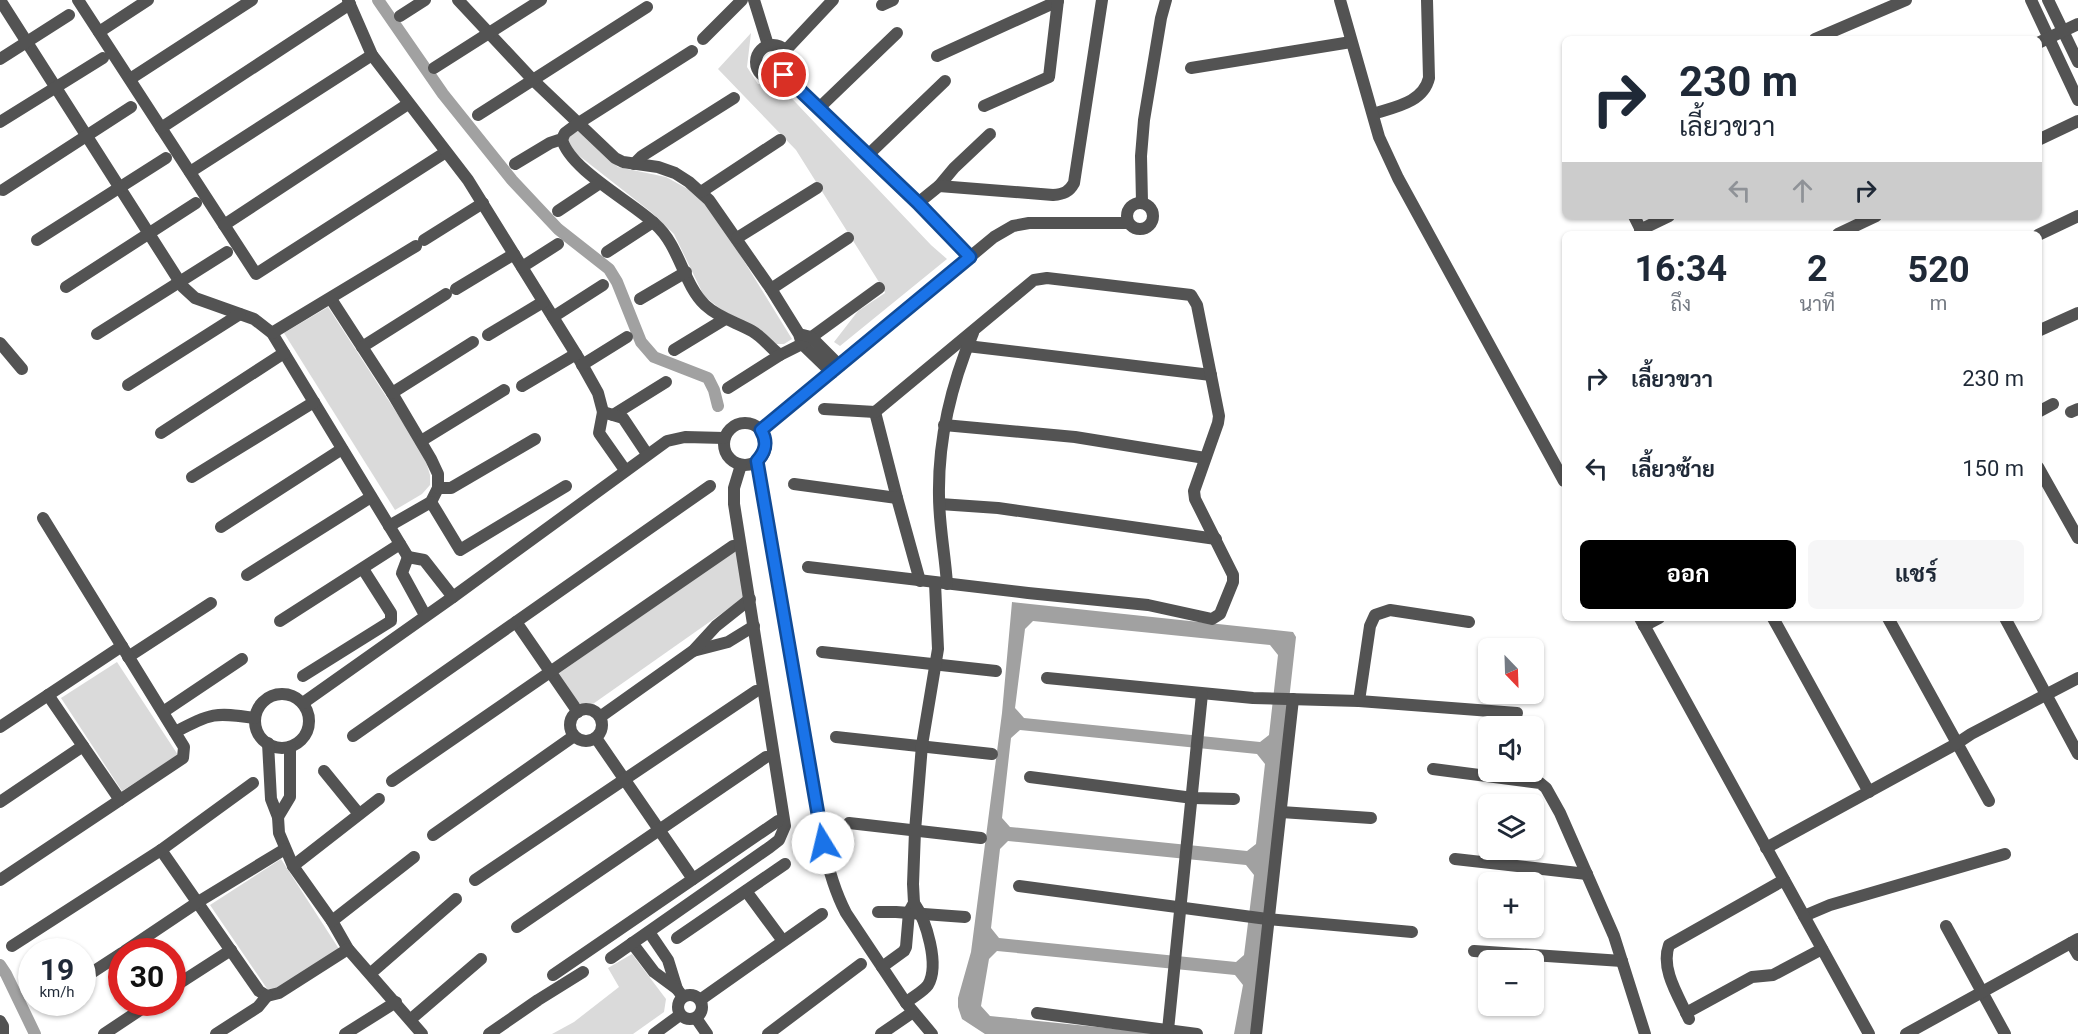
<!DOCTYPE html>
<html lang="th">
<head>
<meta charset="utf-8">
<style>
	body { margin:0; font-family:Roboto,Sarabun,sans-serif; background:#f6f6f7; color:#1f2937; height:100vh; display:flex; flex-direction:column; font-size:22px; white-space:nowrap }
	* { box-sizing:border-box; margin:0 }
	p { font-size:20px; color:#747a83 }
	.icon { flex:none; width:33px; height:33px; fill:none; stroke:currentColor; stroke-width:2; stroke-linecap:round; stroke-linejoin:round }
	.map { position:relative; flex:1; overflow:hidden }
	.panel { position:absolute; left:1562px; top:231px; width:480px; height:390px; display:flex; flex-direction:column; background:#fff; border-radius:9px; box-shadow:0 2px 4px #0004 }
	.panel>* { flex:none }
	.banner { position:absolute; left:1562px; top:36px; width:480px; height:183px; border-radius:9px; box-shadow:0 2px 4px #0004; background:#fff; color:#1f2937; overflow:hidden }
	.needle { width:39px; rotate:157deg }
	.fabs { position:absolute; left:1478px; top:638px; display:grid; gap:12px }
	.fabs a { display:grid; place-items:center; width:66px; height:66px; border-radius:9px; background:#fff; box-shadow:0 2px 4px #0004; font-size:30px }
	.speed { position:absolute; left:18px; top:938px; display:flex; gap:12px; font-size:30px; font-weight:700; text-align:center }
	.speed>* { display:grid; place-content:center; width:78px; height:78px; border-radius:50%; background:#fff; box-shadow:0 2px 4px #0004; line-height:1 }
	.speed small { font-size:15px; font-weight:400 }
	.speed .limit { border:9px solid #d22; background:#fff; color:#111 }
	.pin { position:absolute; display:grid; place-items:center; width:51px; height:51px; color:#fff; margin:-26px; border:3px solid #fff; border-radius:50%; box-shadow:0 2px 6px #0007 }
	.me { position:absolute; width:66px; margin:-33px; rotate:351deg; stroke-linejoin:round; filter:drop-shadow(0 0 4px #0008) }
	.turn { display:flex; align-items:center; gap:21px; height:126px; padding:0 18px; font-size:27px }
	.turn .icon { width:78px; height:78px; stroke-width:2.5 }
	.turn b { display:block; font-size:42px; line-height:51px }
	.lanes { display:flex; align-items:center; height:57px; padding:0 18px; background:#0003; justify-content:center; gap:30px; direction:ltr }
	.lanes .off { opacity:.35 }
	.eta { display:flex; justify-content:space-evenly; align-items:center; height:102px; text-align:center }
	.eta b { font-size:36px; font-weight:700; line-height:42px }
	.primary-button { display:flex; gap:12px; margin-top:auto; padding:12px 18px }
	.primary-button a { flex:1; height:69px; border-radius:9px; background:#000; color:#fff; font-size:24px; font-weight:700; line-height:69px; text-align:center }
	.primary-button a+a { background:#f6f6f7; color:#1f2937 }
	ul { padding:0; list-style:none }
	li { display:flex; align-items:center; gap:18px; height:90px; padding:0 18px }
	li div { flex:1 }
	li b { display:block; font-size:22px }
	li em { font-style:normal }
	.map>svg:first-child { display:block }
	.green { fill:#dadada }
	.water { fill:#a1a1a1; fill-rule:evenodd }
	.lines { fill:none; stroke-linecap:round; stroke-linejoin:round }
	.canal { stroke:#a1a1a1; stroke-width:12 }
	.minor { stroke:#535353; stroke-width:12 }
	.tertiary { stroke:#535353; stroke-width:12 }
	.route-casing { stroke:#114b97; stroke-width:15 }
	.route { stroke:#1a73e8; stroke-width:10 }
</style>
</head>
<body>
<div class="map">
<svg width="2078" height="1034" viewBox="0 0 2078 1034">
	<rect width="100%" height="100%" fill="#fff"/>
	<g class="green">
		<polygon points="751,33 747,67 758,84 779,85 931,245 947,259 840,346 834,342 858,311 885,293 884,290 796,150 718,69"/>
		<polygon points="577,129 618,167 666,177 697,194 715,214 792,339 784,344 776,344 760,329 723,311 704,296 674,234 651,212 573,151 568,139"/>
		<polygon points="328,307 424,455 430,475 430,485 422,494 395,510 284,333"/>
		<polygon points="737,549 745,597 590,706 579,703 558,674"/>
		<polygon points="117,662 178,755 122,791 61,698"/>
		<polygon points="281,859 339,949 270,993 210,905"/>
		<polygon points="632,954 666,999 664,1012 633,1034 552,1034 574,1022 619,987 608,968"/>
	</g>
	<path class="water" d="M1012 602 1293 632 1296 637 1252 1034H1234L1243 985 1235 975 997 951 989 959 981 1006 990 1016 1166 1034H985L962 1019 958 1007V998L971 952 1002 713ZM1033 621 1270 645 1278 655 1269 735 1260 742 1024 718 1015 708 1025 629ZM1020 730 1257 754 1265 764 1256 844 1247 851 1010 827 1002 818 1011 738ZM1008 841 1246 865 1254 875 1244 955 1236 962 999 938 991 928 1000 849Z"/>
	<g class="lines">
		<g class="canal">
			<polyline points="378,0 443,94 512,180 558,229 609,269 617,282 641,342 654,357 708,378 714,390 718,406"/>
			<polyline points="0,965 6,974 35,1034"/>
		</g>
		<g class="minor">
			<polyline points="0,0 183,287 195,298 254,319 272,333 408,557"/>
			<polyline points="78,0 256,274 446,152"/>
			<polyline points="348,0 372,55 468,180 579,359 598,393 603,412"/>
			<polyline points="458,0 533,80 615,158 623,162 658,167 675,173 689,182 709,200 771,289 799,334 802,344 832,373"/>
			<polyline points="754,0 768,45"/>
			<polyline points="2031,0 2078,100"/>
			<polyline points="2048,0 2078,62"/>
			<polyline points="882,5 893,0"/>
			<polyline points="400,16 425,0"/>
			<polyline points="99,32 148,0"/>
			<polyline points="703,39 742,0"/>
			<polyline points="1815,39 1906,0"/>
			<polyline points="2038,43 2078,24"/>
			<circle cx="773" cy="62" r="17"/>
			<polyline points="786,50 833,0"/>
			<polyline points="937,56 1058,1"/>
			<polyline points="0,59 69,15"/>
			<polyline points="434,68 541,0"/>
			<polyline points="1191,68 1351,42"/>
			<polyline points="784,75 918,203 970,257"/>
			<polyline points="130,79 252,0"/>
			<polyline points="984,106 1049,77 1058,0"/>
			<polyline points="819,108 897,33"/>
			<path d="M1373 114C1394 107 1423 103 1429 78L1427 0"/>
			<polyline points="478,115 647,7"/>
			<polyline points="0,122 103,58"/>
			<polyline points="161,128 350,4"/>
			<path d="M562 139C569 169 632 202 655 224 680 246 683 284 705 305 719 318 736 322 752 331 763 337 770 348 780 355L802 344 879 288"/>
			<polyline points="2038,140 2078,121"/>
			<polyline points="868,155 945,81"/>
			<polyline points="515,164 550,143 562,139 565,133 577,124 692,51"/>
			<polyline points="634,164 642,156 734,98"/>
			<polyline points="190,172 372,55"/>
			<polyline points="939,186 954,168 990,134"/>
			<polyline points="3,190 131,107"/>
			<polyline points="701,192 780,140"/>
			<polyline points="1142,202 1141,156 1144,120 1161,18 1166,0"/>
			<circle cx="1140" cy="216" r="13"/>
			<path d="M918 203 939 186 1053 195C1064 194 1069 192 1074 183L1102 0"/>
			<polyline points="558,211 600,183"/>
			<polyline points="1634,216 1643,234"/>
			<polyline points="224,225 408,104"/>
			<polyline points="1640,230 1669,216"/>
			<polyline points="1838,234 1876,216"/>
			<polyline points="2038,235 2078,216"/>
			<polyline points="737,238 817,188"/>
			<polyline points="37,240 166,158"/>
			<polyline points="424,240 483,203"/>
			<polyline points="607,252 653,222"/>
			<polyline points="522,267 558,244"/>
			<polyline points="66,287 196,203"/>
			<polyline points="456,289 514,254"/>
			<polyline points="771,289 848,238"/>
			<polyline points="331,299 392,393 431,459 438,474 438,488 431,502 389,526"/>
			<polyline points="640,299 686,272"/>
			<polyline points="553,317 603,285"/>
			<polyline points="2038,331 2078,313"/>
			<polyline points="272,333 416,246"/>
			<polyline points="97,334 227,252"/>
			<polyline points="488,335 543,302"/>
			<polyline points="803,335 811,337 840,366"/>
			<polyline points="0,343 22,369"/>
			<polyline points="967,346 1211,375"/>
			<polyline points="362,347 446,294"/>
			<polyline points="674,350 725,319"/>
			<polyline points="582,365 627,337"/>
			<polyline points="128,385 240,314"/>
			<polyline points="522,386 576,354"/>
			<polyline points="728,388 780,355"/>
			<polyline points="392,393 473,342"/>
			<polyline points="875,412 897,498 920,581"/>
			<polyline points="2038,412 2053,404"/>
			<polyline points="2071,412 2078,409"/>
			<polyline points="613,415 666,382"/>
			<circle cx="745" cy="444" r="21"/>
			<polyline points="944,425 1075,437 1205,458"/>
			<polyline points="761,430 994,237 1013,226 1029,223 1128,223"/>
			<polyline points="161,433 284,353"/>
			<polyline points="421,441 504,390"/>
			<path d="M757 461 823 843C828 868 834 890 846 913L906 1003 932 1034"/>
			<polyline points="2038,467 2078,538"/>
			<polyline points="625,470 599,433 603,412 623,418 647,454"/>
			<polyline points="192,477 314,402"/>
			<polyline points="794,484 897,498"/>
			<polyline points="438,488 451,488 535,439"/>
			<polyline points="431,502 460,550 566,486"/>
			<polyline points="940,504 998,508 1216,539"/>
			<polyline points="221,527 342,449"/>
			<polyline points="408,557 402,573 425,615"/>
			<polyline points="408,557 424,560 453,597"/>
			<polyline points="808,567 1028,593 1148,605 1212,619 1220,614 1233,582 1233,575 1195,499 1194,491 1218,423 1219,416 1197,305 1191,295 1047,278 1034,280 875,412 824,409"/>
			<polyline points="247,575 371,497"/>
			<path d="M947 584C945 554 939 525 939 496 938 439 951 385 973 333"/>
			<polyline points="1773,618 1869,792"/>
			<polyline points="1888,618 1989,801"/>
			<polyline points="2005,618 2078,754"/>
			<polyline points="280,621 400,544"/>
			<polyline points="516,622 578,712"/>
			<polyline points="1644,626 1659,618"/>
			<polyline points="693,651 728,642 754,626"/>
			<polyline points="822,652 996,671"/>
			<polyline points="128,657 211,603"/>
			<polyline points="303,676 391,621 391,613 363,569"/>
			<polyline points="1047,678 1253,698 1359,701 1517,713"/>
			<circle cx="282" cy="721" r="27"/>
			<polyline points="48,695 120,800"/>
			<polyline points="1359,701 1370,626 1375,615 1390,610 1469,622"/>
			<polyline points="303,703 453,597 667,441 685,437 724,438"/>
			<circle cx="586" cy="725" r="16"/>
			<polyline points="163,712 242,659"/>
			<polyline points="600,717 693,651 716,626 750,599"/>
			<polyline points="0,727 122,646"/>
			<path d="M175 732C212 713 214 712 255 718"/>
			<polyline points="353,736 710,486"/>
			<polyline points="836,737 992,754"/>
			<polyline points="596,738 693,879"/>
			<polyline points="268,743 271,799 278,817 279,833 293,866 332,921 348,949 422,1034"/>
			<polyline points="1433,769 1540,783 1546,788 1560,813 1614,936 1645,1034"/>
			<polyline points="324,771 359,814"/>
			<polyline points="1030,777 1193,798 1234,799"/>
			<polyline points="392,781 733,546"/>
			<polyline points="0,802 83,746"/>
			<polyline points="1281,812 1371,818"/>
			<polyline points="278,817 290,797 290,747"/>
			<polyline points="849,823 981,838"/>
			<polyline points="433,835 574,736"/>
			<polyline points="1766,848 1956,744 1971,734 2078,678"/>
			<polyline points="161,850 259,991 267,996 279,993 348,949"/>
			<polyline points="1455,859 1587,874"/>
			<polyline points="293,866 379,799"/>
			<polyline points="0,880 183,758 184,747 43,518"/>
			<polyline points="475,880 756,691"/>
			<polyline points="1019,886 1267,919 1412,932"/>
			<polyline points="746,891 783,941"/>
			<polyline points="878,912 896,912 965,917"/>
			<polyline points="1804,916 1830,905 2005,854"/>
			<polyline points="332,921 414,857"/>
			<polyline points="1946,926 2005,1034"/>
			<polyline points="517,927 766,757"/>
			<polyline points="649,932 668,960 677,989"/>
			<polyline points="677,938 785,864"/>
			<polyline points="632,943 654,972 677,989 683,997"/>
			<polyline points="2071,943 2078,955"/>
			<polyline points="12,946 161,850 253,783"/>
			<polyline points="125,951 198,902 285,849"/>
			<polyline points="1474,951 1622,961"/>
			<polyline points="611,958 770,847 779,840 785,826 734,504 734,488 741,465"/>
			<polyline points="882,967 904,951 906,947 909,912 914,903 913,884 915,831 922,745 938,649 935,583"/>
			<polyline points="371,973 456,899"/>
			<polyline points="553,975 778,821"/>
			<polyline points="82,979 122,953"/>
			<polyline points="172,988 231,950"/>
			<circle cx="690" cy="1007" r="12"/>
			<polyline points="700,1000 822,914"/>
			<path d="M906 1003C912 997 923 992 928 985 940 965 926 920 914 903"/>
			<polyline points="1037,1013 1197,1034"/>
			<polyline points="1686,1013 1752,977 1773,975 1822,949"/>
			<polyline points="696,1018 707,1034"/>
			<polyline points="411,1019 481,959"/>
			<path d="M1689 1019C1679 997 1660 969 1669 945L1784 880"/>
			<polyline points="0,1021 3,1026 3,1034"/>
			<polyline points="1168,1030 1202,694"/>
			<polyline points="104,1034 152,1002"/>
			<polyline points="216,1034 258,1007 267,996"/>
			<polyline points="345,1034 396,1002"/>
			<polyline points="489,1034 538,1000 583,972"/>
			<polyline points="654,1034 680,1015"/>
			<polyline points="768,1034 861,964"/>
			<polyline points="881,1034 913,1012"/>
			<polyline points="1256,1034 1293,699"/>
			<polyline points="1906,1034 2078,939"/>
		</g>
		<g class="tertiary">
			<polyline points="1340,0 1379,137 1398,178 1564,481"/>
			<polyline points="1640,618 1869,1034"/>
		</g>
	</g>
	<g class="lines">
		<defs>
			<path id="route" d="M784 75 918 203 970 257 761 430C768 442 766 451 757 461L823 843"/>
		</defs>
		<use href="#route" class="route-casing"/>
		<use href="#route" class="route"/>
	</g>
</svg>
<div class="fabs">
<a><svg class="needle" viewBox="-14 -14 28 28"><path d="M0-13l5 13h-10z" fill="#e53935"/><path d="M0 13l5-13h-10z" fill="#747a83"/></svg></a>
<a><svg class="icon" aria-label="sound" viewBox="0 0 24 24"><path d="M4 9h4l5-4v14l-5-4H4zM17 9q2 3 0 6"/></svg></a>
<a><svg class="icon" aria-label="layers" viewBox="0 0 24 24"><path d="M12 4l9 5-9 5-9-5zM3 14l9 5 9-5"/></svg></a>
<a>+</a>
<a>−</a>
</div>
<div class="speed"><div>19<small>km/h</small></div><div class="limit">30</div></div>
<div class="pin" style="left:784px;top:75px;background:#d93025"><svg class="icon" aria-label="arrive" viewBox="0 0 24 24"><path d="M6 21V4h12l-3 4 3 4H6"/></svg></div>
<svg class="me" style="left:823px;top:843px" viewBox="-20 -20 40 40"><circle r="19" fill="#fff"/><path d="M0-13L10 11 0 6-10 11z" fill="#1a73e8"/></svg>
<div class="banner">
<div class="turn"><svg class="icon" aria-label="right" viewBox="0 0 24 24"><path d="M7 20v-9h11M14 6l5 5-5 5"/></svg><div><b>230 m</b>เลี้ยวขวา</div></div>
<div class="lanes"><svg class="icon off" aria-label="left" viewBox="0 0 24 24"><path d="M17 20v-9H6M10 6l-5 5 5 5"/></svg><svg class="icon off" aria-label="ahead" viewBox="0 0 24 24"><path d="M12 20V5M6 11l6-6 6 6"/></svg><svg class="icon" aria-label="right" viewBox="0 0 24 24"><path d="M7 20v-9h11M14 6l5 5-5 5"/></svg></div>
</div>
<section class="panel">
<div class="eta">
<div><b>16:34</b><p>ถึง</p></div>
<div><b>2</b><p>นาที</p></div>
<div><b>520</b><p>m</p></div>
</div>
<ul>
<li><svg class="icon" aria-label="right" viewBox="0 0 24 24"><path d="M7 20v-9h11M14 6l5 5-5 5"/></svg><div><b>เลี้ยวขวา</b></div><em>230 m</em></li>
<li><svg class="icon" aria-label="left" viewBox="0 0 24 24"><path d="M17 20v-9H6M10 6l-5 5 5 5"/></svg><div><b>เลี้ยวซ้าย</b></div><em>150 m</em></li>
</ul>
<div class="primary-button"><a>ออก</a><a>แชร์</a></div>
</section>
</div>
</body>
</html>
